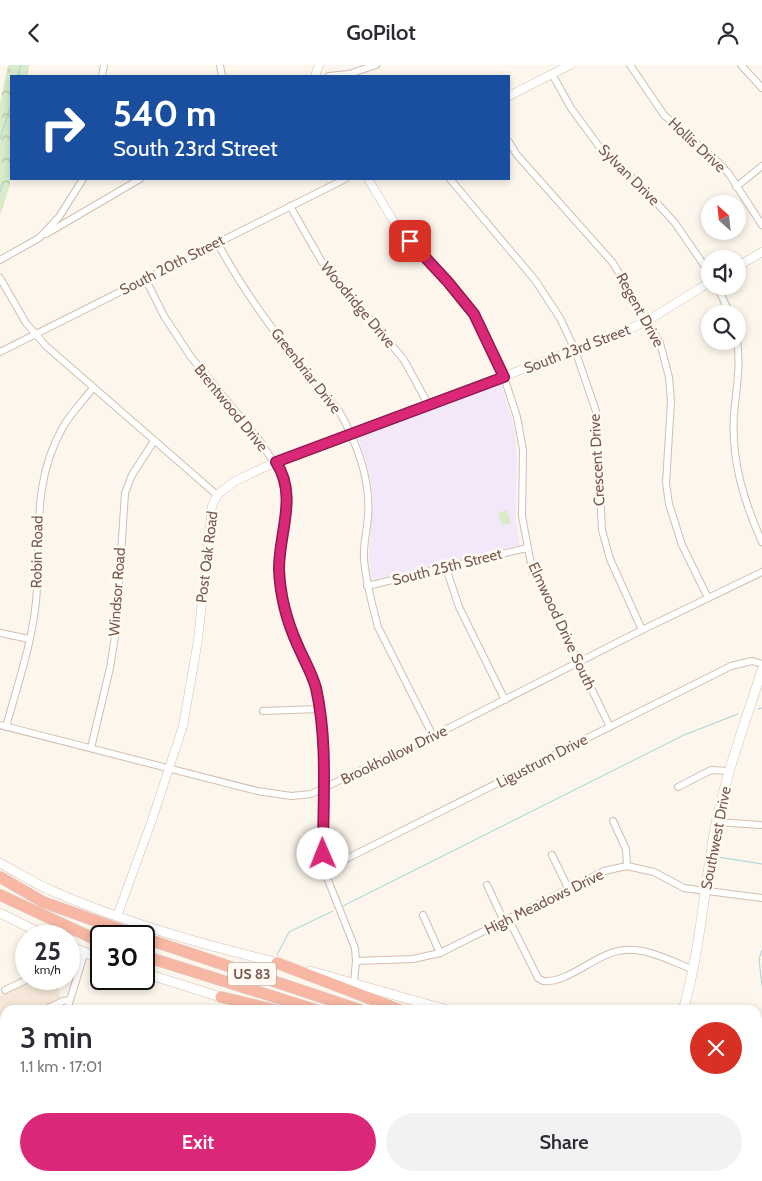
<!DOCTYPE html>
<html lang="en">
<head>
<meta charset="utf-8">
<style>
	body { margin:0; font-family:Cabin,sans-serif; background:#f2f2f3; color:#2b2b33; height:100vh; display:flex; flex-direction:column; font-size:19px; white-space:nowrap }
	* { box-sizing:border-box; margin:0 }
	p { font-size:16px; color:#7c7c81 }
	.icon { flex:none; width:28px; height:28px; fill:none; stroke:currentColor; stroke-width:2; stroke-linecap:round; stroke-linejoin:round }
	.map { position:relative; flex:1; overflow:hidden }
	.sheet { position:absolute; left:0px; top:940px; width:762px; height:176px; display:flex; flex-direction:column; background:#fff; border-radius:15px 15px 0 0; box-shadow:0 2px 8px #0003 }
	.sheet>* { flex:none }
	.banner { position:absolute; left:10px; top:10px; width:500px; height:105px; border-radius:0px; box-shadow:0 2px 8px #0003; background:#1a4fa0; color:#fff; overflow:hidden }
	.needle { width:32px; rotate:333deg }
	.fabs { position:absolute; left:701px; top:130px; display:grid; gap:10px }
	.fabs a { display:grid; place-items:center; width:45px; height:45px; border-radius:50%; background:#fff; box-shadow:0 2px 8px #0003; font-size:25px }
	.speed { position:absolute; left:15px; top:860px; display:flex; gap:10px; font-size:25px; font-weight:700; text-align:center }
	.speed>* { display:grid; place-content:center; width:65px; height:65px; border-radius:50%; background:#fff; box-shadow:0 2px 8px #0003; line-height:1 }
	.speed small { font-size:12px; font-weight:400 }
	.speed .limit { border:2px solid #111; border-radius:8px; background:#fff; color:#111 }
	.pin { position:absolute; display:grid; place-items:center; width:42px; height:42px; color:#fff; margin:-21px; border-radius:10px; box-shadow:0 2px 8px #0006 }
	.me { position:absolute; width:55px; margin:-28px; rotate:359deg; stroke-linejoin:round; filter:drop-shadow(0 0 4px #0008) }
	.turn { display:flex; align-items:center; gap:18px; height:105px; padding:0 20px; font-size:22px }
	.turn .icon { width:65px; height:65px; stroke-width:2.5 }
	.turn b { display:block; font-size:35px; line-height:42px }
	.round { display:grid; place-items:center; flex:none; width:52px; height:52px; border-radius:26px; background:#f2f2f3 }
	.head { display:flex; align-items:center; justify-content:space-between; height:85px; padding:0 20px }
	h1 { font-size:30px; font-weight:600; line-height:38px }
	.action { display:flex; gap:10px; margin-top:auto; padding:10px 20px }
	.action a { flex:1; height:58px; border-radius:30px; background:#db2777; color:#fff; font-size:20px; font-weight:600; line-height:58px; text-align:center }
	.action a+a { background:#f2f2f3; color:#2b2b33 }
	header { display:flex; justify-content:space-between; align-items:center; height:65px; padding:0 20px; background:#fff; font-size:22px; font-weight:600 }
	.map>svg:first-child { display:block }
	.residential { fill:#f5e8da }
	.commercial { fill:#fde8e0 }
	.education { fill:#f3e8fa }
	.forest { fill:url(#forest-crowns) }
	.park { fill:url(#park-tufts) }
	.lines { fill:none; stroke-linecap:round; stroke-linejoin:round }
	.stream { stroke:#a5d3da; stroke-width:1 }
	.minor-casing { stroke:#d1beb0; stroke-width:8 }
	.tertiary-casing { stroke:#d1beb0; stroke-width:9 }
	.secondary-casing { stroke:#d6c0b0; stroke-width:10 }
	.motorway-casing { stroke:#dad1cd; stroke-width:12 }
	.minor { stroke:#fff; stroke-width:6 }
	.tertiary { stroke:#fff; stroke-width:8 }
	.secondary { stroke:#fff; stroke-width:9 }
	.motorway { stroke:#f7b7a3; stroke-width:11 }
	.route-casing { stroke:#8e194d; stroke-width:12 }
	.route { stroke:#db2777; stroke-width:9 }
	.labels { text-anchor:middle; stroke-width:5; stroke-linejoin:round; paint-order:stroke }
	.shield { fill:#fffaf3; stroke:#a28b7f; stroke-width:1 }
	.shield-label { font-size:14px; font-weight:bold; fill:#7a5c4d }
	.street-label { font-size:15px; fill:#7a5c4d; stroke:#fffaf3 }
</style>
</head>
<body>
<header><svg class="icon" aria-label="back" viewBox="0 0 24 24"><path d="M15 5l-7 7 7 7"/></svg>GoPilot<svg class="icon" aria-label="person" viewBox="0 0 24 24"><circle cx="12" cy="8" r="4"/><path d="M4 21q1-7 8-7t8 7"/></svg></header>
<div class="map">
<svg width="762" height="1116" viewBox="0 0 762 1116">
	<defs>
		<pattern id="forest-crowns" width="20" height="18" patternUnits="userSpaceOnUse" patternTransform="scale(1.25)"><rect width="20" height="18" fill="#d8ecc9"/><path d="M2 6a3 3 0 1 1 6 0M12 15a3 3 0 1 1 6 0" fill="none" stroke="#b4c2a5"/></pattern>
		<pattern id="park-tufts" width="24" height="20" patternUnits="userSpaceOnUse" patternTransform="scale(1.25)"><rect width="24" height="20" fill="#d8ecc9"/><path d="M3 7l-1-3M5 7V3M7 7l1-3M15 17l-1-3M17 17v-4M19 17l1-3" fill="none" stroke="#b4c2a5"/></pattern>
	</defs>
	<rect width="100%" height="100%" fill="#fdf6ec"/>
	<polygon class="residential" points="35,914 54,914 58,919 62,944 5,945 5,1111 259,1111 246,1116 0,1116 0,931"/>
	<g class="commercial">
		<polygon points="584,1111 624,1111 623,1116 586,1116"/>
		<polygon points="648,1111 714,1111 731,1116 646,1116"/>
	</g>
	<polygon class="education" points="501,319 514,361 517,389 516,453 520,480 371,515 369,493 373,432 367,399 358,372"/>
	<polygon class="forest" points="8,0 29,0 27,11 11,11 11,107 10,120 0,150 0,38"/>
	<polygon class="park" points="507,445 511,458 502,460 498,448"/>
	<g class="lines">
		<g class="stream">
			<polyline points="18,11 21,0"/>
			<polyline points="0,74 11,40"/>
			<polyline points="0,120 2,122 0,127"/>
			<polyline points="758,644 762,643"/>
			<polyline points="718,792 762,799"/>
			<polyline points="343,841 684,670 738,649"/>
			<polyline points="762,885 759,894 762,921"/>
			<polyline points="277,890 289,867 333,846"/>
			<polyline points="758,972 762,970"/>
		</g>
		<defs>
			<g id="minor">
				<polyline points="220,0 222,11"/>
				<polyline points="630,0 664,50 719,98 729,109 762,160"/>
				<polyline points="741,0 762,23"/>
				<polyline points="552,9 571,43 598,80 646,126 675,158 710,209"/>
				<polyline points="102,11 104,0"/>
				<polyline points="329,11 349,9 376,0"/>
				<polyline points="509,77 517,90 613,198 660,278 669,312 671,336 666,418 669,439 682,480 708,533"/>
				<polyline points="450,114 535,215 560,253 575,285 596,346 602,465 610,494 642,565"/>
				<polyline points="736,122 762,101"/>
				<polyline points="290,141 322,197 404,295 428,339"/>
				<polyline points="46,169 140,114"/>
				<path d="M217 177C250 239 294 293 339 346 357 378 371 415 368 452 367 466 363 480 364 494 366 518 372 539 378 562L433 671"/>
				<polyline points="0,195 39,173 59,152 83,114"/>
				<polyline points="0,213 26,258 46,281 217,430"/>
				<polyline points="145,213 164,251 191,292 259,375 285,414 287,438 281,478 281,527 297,579 315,622 323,668 324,805 355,883 356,896 354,917"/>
				<polyline points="717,221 730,249"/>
				<path d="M737 276C741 301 736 325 734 350 731 395 744 437 762 477"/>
				<polyline points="0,287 345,114"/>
				<polyline points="504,312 517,352 523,385 522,451 531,499 610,662"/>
				<polyline points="446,503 459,542 505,635"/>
				<polyline points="367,521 527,483"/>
				<polyline points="0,568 29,574"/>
				<polyline points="263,646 319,644"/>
				<polyline points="0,660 257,726 291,731 311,729 433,671 642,565 762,507"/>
				<path d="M6 662C17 621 32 579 36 536 42 474 30 420 63 362 71 348 83 336 93 323"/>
				<polyline points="91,683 110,603 116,565 125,428 132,410 154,376"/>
				<polyline points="678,722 711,705 730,706"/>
				<polyline points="613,756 626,784 627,801"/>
				<polyline points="717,757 760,760"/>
				<polyline points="552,790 568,823"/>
				<polyline points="324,805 731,601 752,596 762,599"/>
				<path d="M487 820 502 852 510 857 538 913 543 916C569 919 598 886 625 885 649 883 673 897 694 905"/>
				<polyline points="423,850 440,888"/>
				<polyline points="69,895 82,895"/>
				<polyline points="356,896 413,894 440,888 604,806 627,801 654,807 684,823 762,833"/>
				<polyline points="5,925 28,914"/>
				<polyline points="44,945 63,936 70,935"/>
				<polyline points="67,945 85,886"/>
				<polyline points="0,966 5,963"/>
				<polyline points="0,1039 5,1038"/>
				<polyline points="0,1063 5,1074"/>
				<polyline points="17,1111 17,1116"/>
				<polyline points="85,1111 86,1116"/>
				<polyline points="140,1111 154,1116"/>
				<polyline points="317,1111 320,1116"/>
				<polyline points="262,1116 272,1111"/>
			</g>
			<g id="tertiary">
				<polyline points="317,11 316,8 319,0"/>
				<polyline points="509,31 570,0"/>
				<polyline points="368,114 396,160 448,217 474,249 504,312"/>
				<polyline points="738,201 762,187"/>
				<polyline points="117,851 151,758 183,661 198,575 212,441 217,430 235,416 276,397 627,265 647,256 710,217"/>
				<polyline points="420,1111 423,1116"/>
			</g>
			<g id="secondary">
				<path d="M0 798C17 807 33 818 50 825 125 858 204 880 283 899"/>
				<polyline points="0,848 46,871"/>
				<polyline points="69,881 101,894"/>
				<polyline points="310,906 447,945"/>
				<polyline points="144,908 227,934"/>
				<path d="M683 945C701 884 704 820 716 758 727 706 746 655 762 605"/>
				<polyline points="758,1037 762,1039"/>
				<polyline points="758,1111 762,1113"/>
				<polyline points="633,1116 637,1111"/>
			</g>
			<g id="motorway">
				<polyline points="0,812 43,837 138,871"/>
				<polyline points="0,830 101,877"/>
				<polyline points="144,873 360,945"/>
				<polyline points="144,891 316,945"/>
				<polyline points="277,898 400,945"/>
				<polyline points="221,932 275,945"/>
				<polyline points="758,1067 762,1068"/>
				<polyline points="758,1086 762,1088"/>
			</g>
		</defs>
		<use href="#minor" class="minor-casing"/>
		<use href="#tertiary" class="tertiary-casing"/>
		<use href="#secondary" class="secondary-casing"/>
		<use href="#motorway" class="motorway-casing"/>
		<use href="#minor" class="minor"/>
		<use href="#tertiary" class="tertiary"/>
		<use href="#secondary" class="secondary"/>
		<use href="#motorway" class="motorway"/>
	</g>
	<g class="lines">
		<defs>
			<path id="route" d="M323 789C323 734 328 677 316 623 312 608 304 595 298 581 287 557 280 531 279 504 279 467 298 431 276 397L504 312 474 249 448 217 410 176"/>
		</defs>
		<use href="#route" class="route-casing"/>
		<use href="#route" class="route"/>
	</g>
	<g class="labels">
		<rect class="shield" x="228" y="897.5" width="48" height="23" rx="4"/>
		<g class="shield-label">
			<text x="252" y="914">US 83</text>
		</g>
		<g class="street-label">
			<text transform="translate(697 80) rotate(43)" y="5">Hollis Drive</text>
			<text transform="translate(629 110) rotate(45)" y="5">Sylvan Drive</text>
			<text transform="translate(172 200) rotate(-27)" y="5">South 20th Street</text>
			<text transform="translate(358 240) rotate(50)" y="5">Woodridge Drive</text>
			<text transform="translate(640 245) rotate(61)" y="5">Regent Drive</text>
			<text transform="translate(577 284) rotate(-21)" y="5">South 23rd Street</text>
			<text transform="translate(306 306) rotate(52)" y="5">Greenbriar Drive</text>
			<text transform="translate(231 343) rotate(51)" y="5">Brentwood Drive</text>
			<text transform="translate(597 395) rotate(-93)" y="5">Crescent Drive</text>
			<text transform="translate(37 487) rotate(-89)" y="5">Robin Road</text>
			<text transform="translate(207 492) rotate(-83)" y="5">Post Oak Road</text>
			<text transform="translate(447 502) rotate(-14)" y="5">South 25th Street</text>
			<text transform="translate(117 527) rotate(-86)" y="5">Windsor Road</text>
			<text transform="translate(562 561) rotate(65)" y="5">Elmwood Drive South</text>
			<text transform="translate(394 690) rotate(-26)" y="5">Brookhollow Drive</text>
			<text transform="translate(542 696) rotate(-27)" y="5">Ligustrum Drive</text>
			<text transform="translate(716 773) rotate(-79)" y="5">Southwest Drive</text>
			<text transform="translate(544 837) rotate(-26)" y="5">High Meadows Drive</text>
		</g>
	</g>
</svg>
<div class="fabs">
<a><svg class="needle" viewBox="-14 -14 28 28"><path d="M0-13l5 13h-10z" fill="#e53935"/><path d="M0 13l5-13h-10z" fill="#7c7c81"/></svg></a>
<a><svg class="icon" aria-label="sound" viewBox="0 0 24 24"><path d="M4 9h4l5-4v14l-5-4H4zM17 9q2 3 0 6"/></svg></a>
<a><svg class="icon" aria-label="search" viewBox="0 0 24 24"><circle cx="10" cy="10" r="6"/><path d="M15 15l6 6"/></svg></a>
</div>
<div class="speed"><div>25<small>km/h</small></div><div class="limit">30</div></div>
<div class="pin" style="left:410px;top:176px;background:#d93025"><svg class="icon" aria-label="arrive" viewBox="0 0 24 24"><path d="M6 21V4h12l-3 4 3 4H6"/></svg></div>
<svg class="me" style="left:323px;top:789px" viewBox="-20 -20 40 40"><circle r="19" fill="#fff"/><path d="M0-13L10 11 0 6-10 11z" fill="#db2777"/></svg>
<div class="banner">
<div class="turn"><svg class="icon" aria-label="right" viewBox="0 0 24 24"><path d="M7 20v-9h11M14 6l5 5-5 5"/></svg><div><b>540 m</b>South 23rd Street</div></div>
</div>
<section class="sheet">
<div class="head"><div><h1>3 min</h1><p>1.1 km · 17:01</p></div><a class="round" style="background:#d93025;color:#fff"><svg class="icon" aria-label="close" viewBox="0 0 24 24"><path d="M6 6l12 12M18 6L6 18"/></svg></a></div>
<div class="action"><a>Exit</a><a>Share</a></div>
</section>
</div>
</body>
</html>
